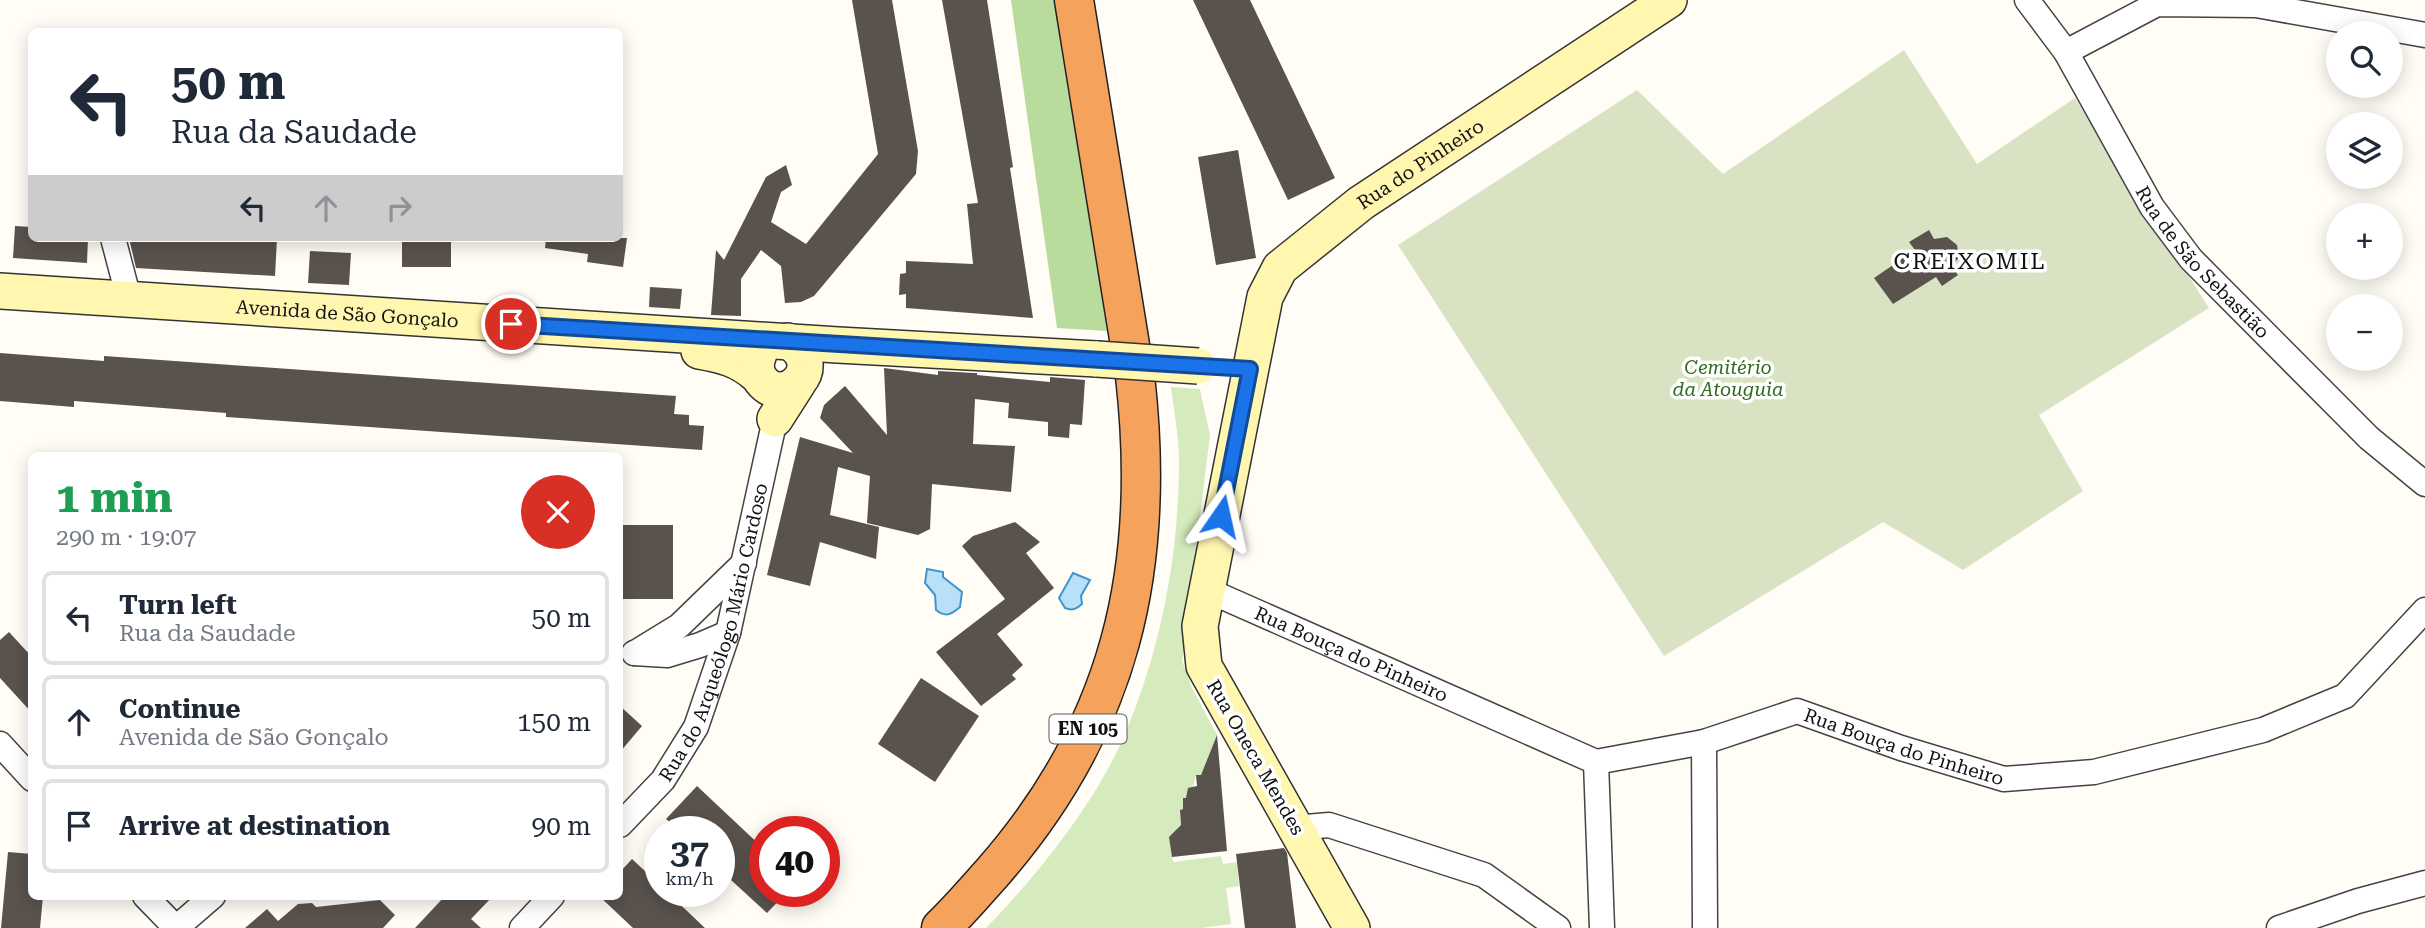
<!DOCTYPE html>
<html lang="en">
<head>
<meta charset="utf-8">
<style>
	body { margin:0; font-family:"Roboto Serif",serif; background:#f2f2f3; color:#1f2937; height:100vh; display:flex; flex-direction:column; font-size:26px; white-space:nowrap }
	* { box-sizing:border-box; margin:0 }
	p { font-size:23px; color:#747a83 }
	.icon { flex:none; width:38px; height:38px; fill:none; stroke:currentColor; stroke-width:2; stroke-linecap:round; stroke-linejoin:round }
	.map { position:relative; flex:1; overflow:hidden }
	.details { position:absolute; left:28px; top:452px; width:595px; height:448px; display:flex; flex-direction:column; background:#fff; border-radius:10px; box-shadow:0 4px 18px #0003 }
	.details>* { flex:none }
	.hud { position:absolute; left:28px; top:28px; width:595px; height:214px; border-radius:10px; box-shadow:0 4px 18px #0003; background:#fff; color:#1f2937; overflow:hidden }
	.buttons { position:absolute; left:2326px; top:21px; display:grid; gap:14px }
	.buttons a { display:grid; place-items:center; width:77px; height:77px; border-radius:50%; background:#fff; box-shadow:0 4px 18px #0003; font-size:35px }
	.speed { position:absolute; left:644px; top:816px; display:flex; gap:14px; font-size:35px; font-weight:700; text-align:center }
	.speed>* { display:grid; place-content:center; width:91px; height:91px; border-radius:50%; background:#fff; box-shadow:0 4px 18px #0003; line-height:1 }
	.speed small { font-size:18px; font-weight:400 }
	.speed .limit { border:10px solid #d22; background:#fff; color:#111 }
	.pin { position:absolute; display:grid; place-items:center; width:60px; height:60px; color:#fff; margin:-30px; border:4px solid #fff; border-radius:50%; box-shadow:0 2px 7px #0007 }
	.me { position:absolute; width:77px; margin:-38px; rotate:11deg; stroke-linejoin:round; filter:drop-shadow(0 0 5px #0008) }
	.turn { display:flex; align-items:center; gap:24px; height:147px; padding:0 28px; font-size:32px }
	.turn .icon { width:91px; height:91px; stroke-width:2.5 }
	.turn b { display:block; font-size:49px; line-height:60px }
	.lanes { display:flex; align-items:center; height:66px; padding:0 28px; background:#0003; justify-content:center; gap:35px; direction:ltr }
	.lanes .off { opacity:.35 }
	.round { display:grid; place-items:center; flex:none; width:74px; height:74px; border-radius:37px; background:#f2f2f3 }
	.summary { display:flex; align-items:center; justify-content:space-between; height:119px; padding:0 28px }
	h1 { font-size:42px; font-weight:700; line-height:52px; color:#1e9e55 }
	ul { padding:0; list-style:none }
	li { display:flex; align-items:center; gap:21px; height:94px; margin:0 14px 10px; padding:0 14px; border:4px solid #e0e1e3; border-radius:10px }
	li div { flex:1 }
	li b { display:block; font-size:26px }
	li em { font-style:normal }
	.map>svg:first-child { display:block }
	.green { fill:#d5ebbd }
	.forest { fill:#b9dc9c }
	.cemetery { fill:#d9e3c4 }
	.water { fill:#b9e0f7; stroke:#3f96cf; stroke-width:2 }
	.building { fill:#5a524d }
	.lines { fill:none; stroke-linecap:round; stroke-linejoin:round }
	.street-casing { stroke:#444; stroke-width:27 }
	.secondary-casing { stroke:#333; stroke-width:38 }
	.highway-casing { stroke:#222; stroke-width:41 }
	.street { stroke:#fff; stroke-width:24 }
	.secondary { stroke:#fff6b0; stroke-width:35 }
	.highway { stroke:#f5a25d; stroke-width:38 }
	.secondary-bridge-casing { stroke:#333; stroke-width:38; stroke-linecap:butt }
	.secondary-bridge { stroke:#fff6b0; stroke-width:35 }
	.route-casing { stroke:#114b97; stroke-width:18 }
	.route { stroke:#1a73e8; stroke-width:12 }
	.labels { text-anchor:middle; stroke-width:7; stroke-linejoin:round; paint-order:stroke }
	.shield { fill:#fff; stroke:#585858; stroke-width:2 }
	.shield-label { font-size:18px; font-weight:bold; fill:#111 }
	.street-label { font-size:19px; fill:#111; stroke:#fff }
	.park-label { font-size:19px; font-style:italic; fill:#2f6b1f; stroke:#fff }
	.quarter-label { font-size:23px; letter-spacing:2px; fill:#111; stroke:#fff }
</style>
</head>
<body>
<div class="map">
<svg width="2425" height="928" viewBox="0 0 2425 928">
	<rect width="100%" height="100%" fill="#fffdf5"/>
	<path class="green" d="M1171 387 1200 389 1210 435 1182 661 1192 688 1217 735 1201 775H1196L1190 798 1183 799V809L1180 810 1181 825 1170 837 1173 862 1221 856 1223 864 1237 862 1239 886 1226 888 1231 924 1201 928H986C1035 878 1091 808 1120 745 1160 657 1179 557 1179 461 1179 437 1174 411 1171 387Z"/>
	<polygon class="forest" points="1011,0 1057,0 1107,331 1057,328"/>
	<polygon class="cemetery" points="1904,50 1977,164 2075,98 2209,308 2039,415 2083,491 1963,570 1883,522 1664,656 1398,245 1637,90 1723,174"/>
	<g class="water">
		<path d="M927 569 943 572V577L962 592 960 607C952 614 946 618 936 610L935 595 925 583Z"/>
		<path d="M1073 573 1090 580 1081 596 1082 604C1076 609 1073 611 1065 608L1059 598Z"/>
	</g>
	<g class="building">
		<polygon points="852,0 892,0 918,151 916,174 814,296 801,302 785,303 781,266 761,250 741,279 741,316 711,315 716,250 724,260 766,177 786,165 792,185 781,192 771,222 806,244 878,154"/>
		<polygon points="942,0 987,0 1013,167 1010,168 1033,318 906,308 906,294 899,295 900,274 906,273 906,261 973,264 967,204 978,203"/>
		<polygon points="1193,0 1250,0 1335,178 1288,200"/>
		<polygon points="1238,150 1256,258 1216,265 1198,157"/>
		<polygon points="15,226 32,227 32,238 88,238 87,263 13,258"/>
		<polygon points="1929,230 1934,239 1947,237 1957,245 1959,257 1952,267 1958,275 1942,286 1936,277 1893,304 1874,278 1915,250 1909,242"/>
		<polygon points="129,238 277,238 275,276 136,268"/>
		<rect x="402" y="238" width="49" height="29"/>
		<polygon points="546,238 627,238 623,267 587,262 588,254 545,248"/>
		<polygon points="310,251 351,253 349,285 308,283"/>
		<polygon points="650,287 682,289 680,309 649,307"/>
		<polygon points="0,353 104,361 104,356 676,396 674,414 689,415 689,425 704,426 702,450 226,417 226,413 74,401 74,407 0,401"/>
		<polygon points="884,368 938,375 938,371 974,373 977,373 977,375 1050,382 1050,377 1085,380 1082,425 1070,424 1069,438 1048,436 1048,422 1008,418 1009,403 975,399 973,444 1015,446 1011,492 932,484 930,529 918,535 867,523 870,476 838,467 830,515 879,527 876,559 820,542 810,586 767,575 800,437 853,453 820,418 824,405 845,386 887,435"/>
		<polygon points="1015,522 1040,542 1026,553 1054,588 997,634 1023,665 1012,675 1016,679 981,706 936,652 1005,599 962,546 973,536"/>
		<polygon points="621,525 673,525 673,599 620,599"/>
		<polygon points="9,632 32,657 32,713 0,678 0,640"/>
		<polygon points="921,678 979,716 935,782 878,744"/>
		<polygon points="620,706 642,726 620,752"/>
		<polygon points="1217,735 1227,851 1172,857 1169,837 1181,825 1180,810 1183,809 1183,798 1186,798 1188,788 1197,786 1196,775 1201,775"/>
		<polygon points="697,786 765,850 765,891 788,891 767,913 719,869 719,831 680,831 666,819"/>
		<polygon points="1284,848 1287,853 1296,928 1245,928 1236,854"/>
		<polygon points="8,852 32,854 32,896 43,896 40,928 1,928"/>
		<polygon points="632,859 660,885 660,891 666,891 705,928 633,928 599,896 620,896 620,872"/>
		<polygon points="445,896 493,896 471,919 481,928 415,928"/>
		<polygon points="380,900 395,915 383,928 245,928 267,909 278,921 298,904 312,903 316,907"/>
	</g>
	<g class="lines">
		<defs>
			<g id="street">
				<path id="s1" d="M2027 0 2066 52 2152 207 2191 259 2369 438 2425 484"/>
				<polyline points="2066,52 2157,4 2256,5 2425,35"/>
				<polyline points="113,238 129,299"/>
				<path id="s2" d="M1207 590 1596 762 1704 742 1797 711 1901 748 2004 779 2094 772 2263 730 2345 696 2425 610"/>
				<polyline points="634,653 667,655 700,645 728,633"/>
				<polyline points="635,653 679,626 744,563"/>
				<polyline points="1704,742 1705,928"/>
				<polyline points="0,744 32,779"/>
				<polyline points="1596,762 1602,928"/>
				<path id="s3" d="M620 825 663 780 696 727 728 633 775 419"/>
				<polyline points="1295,828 1329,825 1484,875 1558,928"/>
				<polyline points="145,896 176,928"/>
				<polyline points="176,928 213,896"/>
				<polyline points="522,928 552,896"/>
				<polyline points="2279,928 2358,901 2425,883"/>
			</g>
			<g id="secondary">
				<path id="s4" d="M0 291 838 345 1097 359"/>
				<path d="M699 351C722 355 739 359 757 375"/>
				<path d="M759 354C755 363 755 372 761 380 784 410 830 366 788 341"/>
				<polyline points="775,419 798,383"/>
				<path id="s5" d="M1352 928 1204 666 1200 626 1265 297 1280 268 1361 203 1669 0"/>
			</g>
			<path id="highway" d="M941 928C959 911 975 892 992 873 1121 726 1157 568 1135 376L1074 0"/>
		</defs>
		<use href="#street" class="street-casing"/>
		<use href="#secondary" class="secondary-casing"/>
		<use href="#highway" class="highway-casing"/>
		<use href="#street" class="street"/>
		<use href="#secondary" class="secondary"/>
		<use href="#highway" class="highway"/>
		<defs>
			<polyline id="secondary-bridge" points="1097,359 1198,366"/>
		</defs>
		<use href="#secondary-bridge" class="secondary-bridge-casing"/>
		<use href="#secondary-bridge" class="secondary-bridge"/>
	</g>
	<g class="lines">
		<defs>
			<polyline id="route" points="511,324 1250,369 1221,516"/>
		</defs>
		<use href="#route" class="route-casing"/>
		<use href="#route" class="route"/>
	</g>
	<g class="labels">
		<rect class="shield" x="1049.5" y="714.5" width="77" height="29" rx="5"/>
		<g class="shield-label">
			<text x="1088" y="735">EN 105</text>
		</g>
		<g class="street-label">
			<text dy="7" stroke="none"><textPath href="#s5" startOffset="884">Rua do Pinheiro</textPath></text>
			<text dy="7" stroke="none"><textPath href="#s1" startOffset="317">Rua de São Sebastião</textPath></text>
			<text dy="7" stroke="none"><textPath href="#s4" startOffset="348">Avenida de São Gonçalo</textPath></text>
			<text dy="7" stroke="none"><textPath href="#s3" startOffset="220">Rua do Arqueólogo Mário Cardoso</textPath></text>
			<text dy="7" stroke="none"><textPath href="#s2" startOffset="158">Rua Bouça do Pinheiro</textPath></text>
			<text dy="7" stroke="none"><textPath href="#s2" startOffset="746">Rua Bouça do Pinheiro</textPath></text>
			<text transform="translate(1256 757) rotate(60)" y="7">Rua Oneca Mendes</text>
		</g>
		<g class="park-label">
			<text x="1728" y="374">Cemitério<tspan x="1728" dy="22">da Atouguia</tspan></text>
		</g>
		<g class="quarter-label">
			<text x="1970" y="269">CREIXOMIL</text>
		</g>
	</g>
</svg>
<div class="buttons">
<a><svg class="icon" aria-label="search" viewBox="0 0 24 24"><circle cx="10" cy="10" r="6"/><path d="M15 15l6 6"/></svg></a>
<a><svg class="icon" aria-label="layers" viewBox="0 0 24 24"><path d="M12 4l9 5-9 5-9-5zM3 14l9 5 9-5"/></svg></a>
<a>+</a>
<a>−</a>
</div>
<div class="speed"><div>37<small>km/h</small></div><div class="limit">40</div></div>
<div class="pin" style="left:511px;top:324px;background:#d93025"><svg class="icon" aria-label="arrive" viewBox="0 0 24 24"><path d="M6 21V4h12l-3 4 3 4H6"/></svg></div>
<svg class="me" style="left:1221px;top:516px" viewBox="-20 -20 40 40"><path d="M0-17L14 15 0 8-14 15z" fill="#1a73e8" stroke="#fff" stroke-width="4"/></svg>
<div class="hud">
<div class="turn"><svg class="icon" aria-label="left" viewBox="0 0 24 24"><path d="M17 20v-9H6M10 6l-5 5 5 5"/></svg><div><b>50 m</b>Rua da Saudade</div></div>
<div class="lanes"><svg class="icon" aria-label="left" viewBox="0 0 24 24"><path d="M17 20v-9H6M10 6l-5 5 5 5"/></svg><svg class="icon off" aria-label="ahead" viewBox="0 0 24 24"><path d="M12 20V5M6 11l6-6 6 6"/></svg><svg class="icon off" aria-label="right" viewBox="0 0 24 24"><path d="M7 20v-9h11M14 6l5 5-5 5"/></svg></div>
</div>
<section class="details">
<div class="summary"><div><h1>1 min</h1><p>290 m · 19:07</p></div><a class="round" style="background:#d93025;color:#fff"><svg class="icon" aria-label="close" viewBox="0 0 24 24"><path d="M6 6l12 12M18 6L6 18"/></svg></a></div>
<ul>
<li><svg class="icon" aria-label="left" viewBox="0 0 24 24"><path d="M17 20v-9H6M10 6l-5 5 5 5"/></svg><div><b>Turn left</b><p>Rua da Saudade</p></div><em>50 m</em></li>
<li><svg class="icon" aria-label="ahead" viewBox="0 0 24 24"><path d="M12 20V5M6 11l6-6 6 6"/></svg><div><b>Continue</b><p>Avenida de São Gonçalo</p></div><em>150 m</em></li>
<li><svg class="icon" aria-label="arrive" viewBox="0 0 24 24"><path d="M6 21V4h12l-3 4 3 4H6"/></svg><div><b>Arrive at destination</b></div><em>90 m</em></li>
</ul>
</section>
</div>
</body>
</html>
